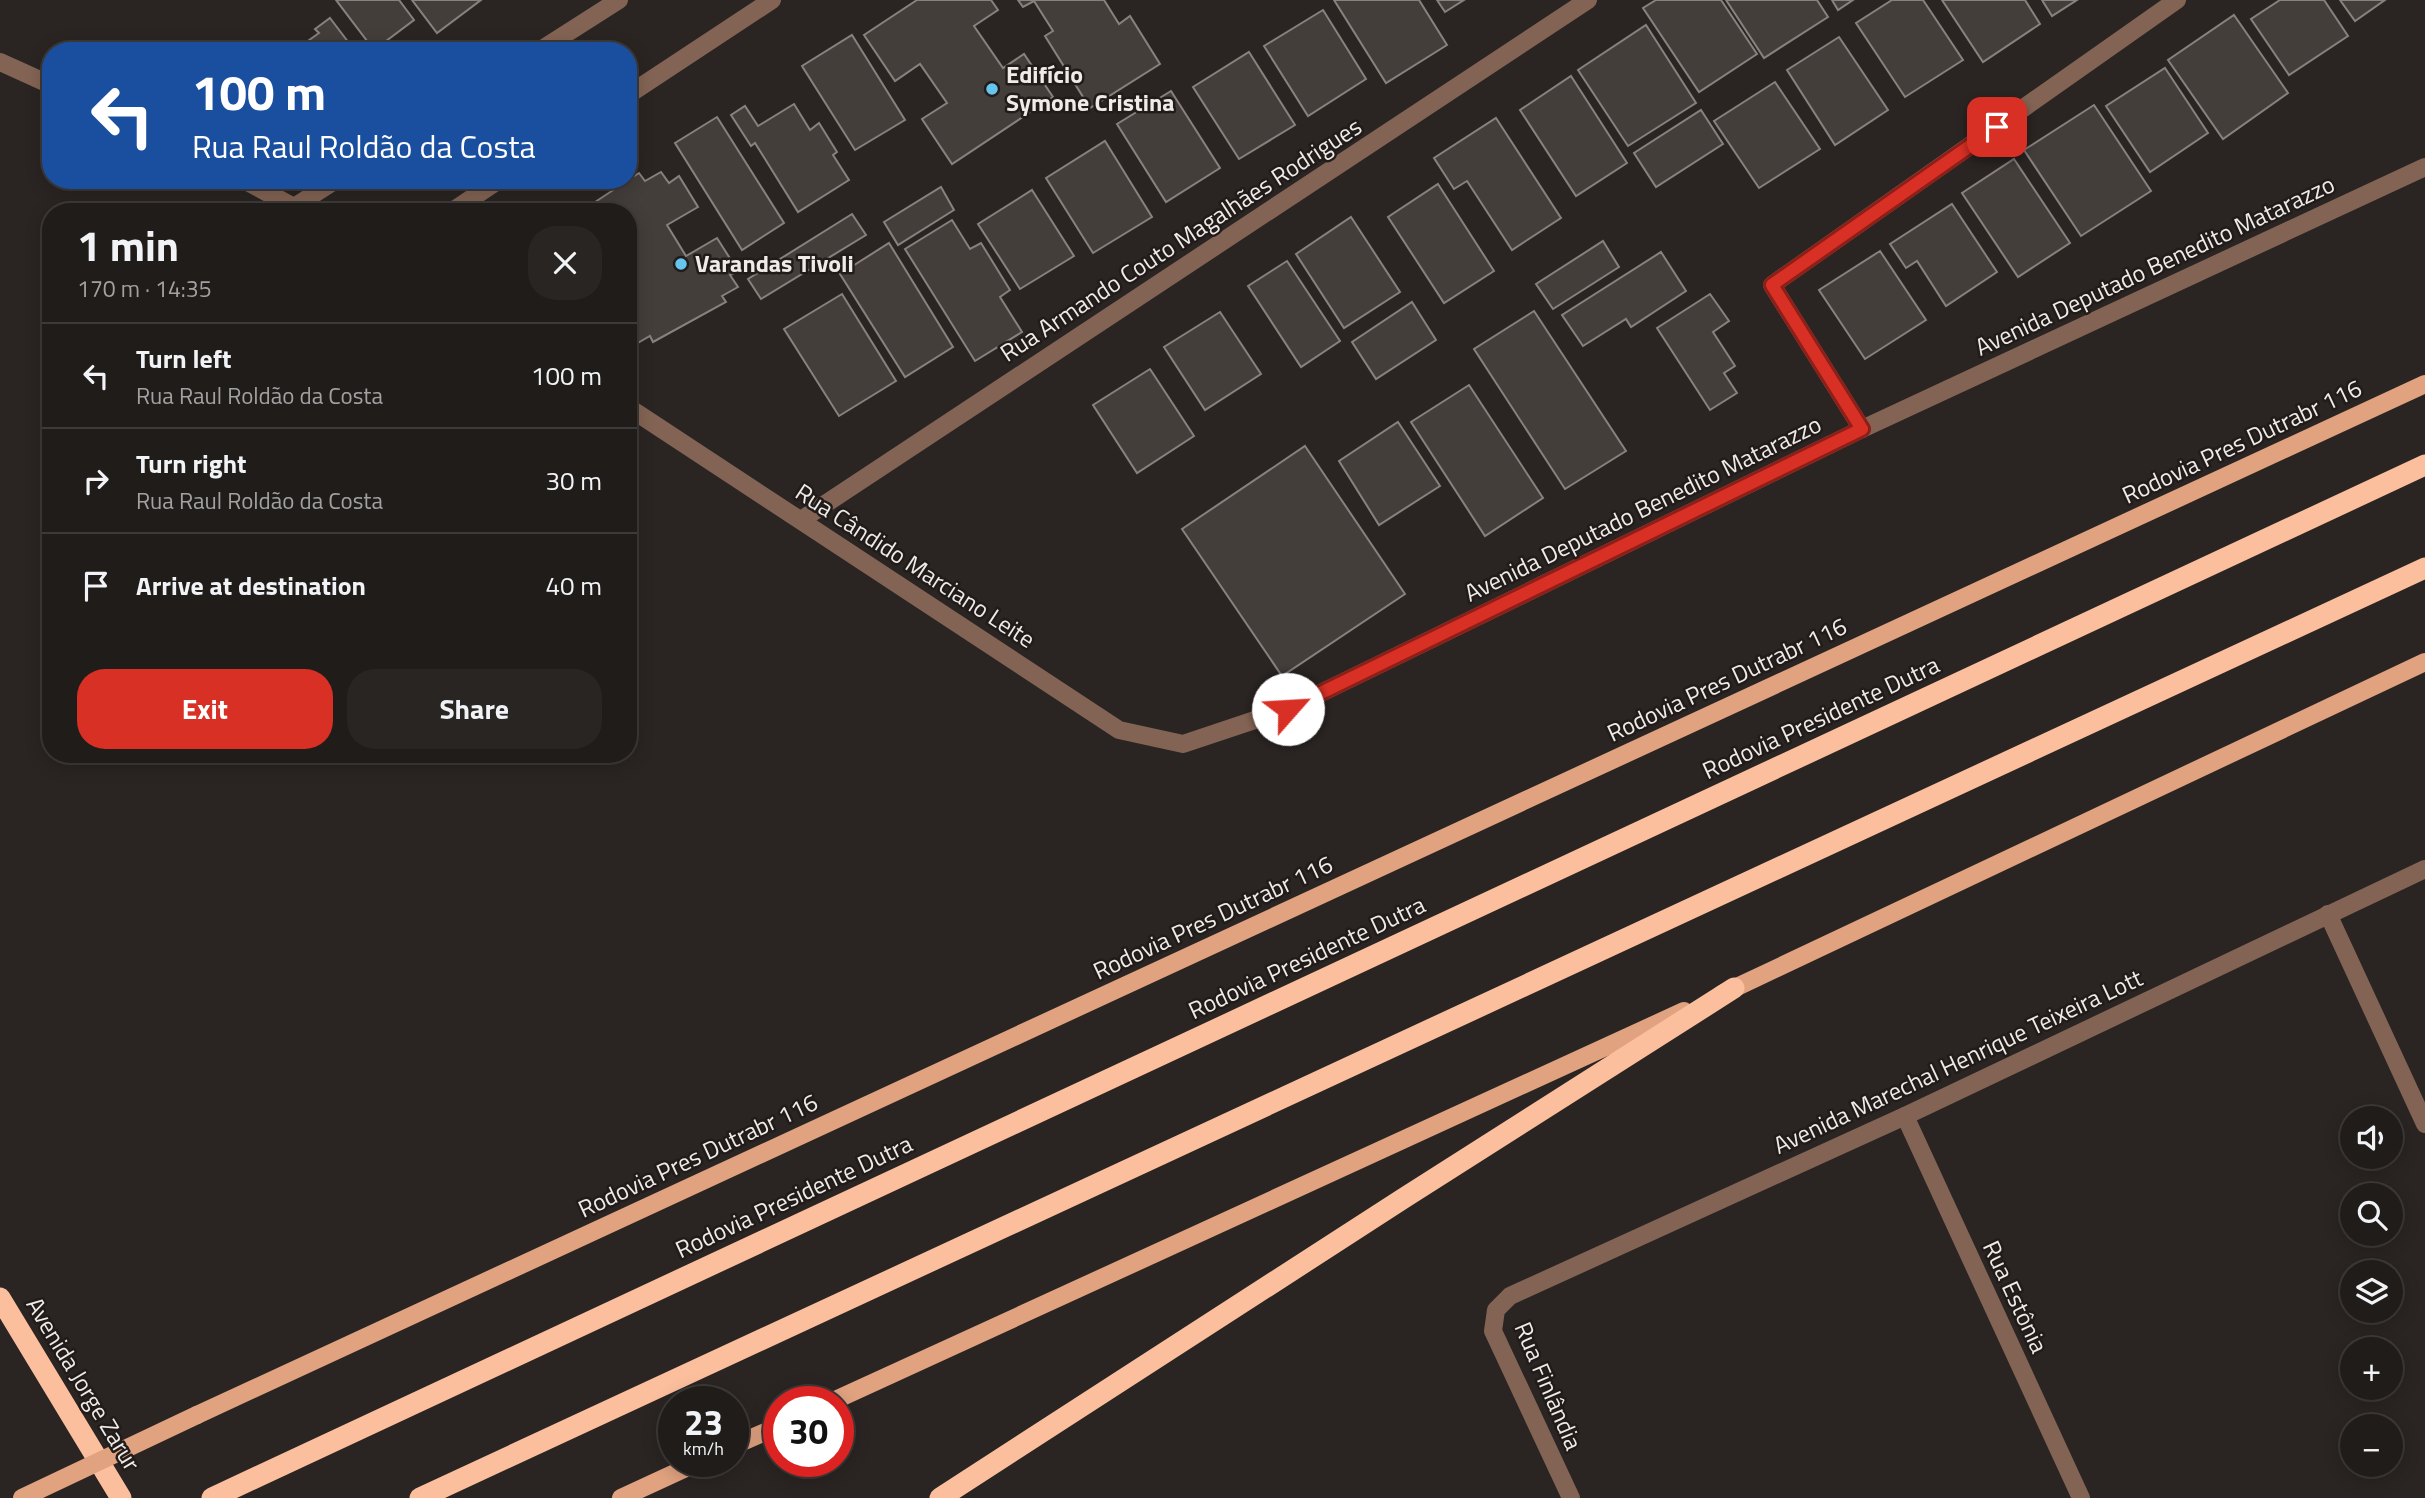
<!DOCTYPE html>
<html lang="en">
<head>
<meta charset="utf-8">
<style>
	body { margin:0; font-family:"Titillium Web",sans-serif; background:#282523; color:#f1f3f6; height:100vh; display:flex; flex-direction:column; font-size:26px; white-space:nowrap }
	* { box-sizing:border-box; margin:0 }
	p { font-size:23px; color:#a2a1a2 }
	.icon { flex:none; width:38px; height:38px; fill:none; stroke:currentColor; stroke-width:2; stroke-linecap:round; stroke-linejoin:round }
	.map { position:relative; flex:1; overflow:hidden }
	.details { position:absolute; left:42px; top:203px; width:595px; height:560px; display:flex; flex-direction:column; background:#201c1a; border-radius:28px; box-shadow:0 4px 18px #0003,0 0 0 2px #3d3a39 }
	.details>* { flex:none }
	.guide { position:absolute; left:42px; top:42px; width:595px; height:147px; border-radius:28px; box-shadow:0 4px 18px #0003,0 0 0 2px #3d3a39; background:#1a4fa0; color:#fff; overflow:hidden }
	.buttons { position:absolute; left:2340px; top:1106px; display:grid; gap:14px }
	.buttons a { display:grid; place-items:center; width:63px; height:63px; border-radius:50%; background:#201c1a; box-shadow:0 4px 18px #0003,0 0 0 2px #3d3a39; font-size:35px }
	.speed { position:absolute; left:658px; top:1386px; display:flex; gap:14px; font-size:35px; font-weight:700; text-align:center }
	.speed>* { display:grid; place-content:center; width:91px; height:91px; border-radius:50%; background:#201c1a; box-shadow:0 4px 18px #0003,0 0 0 2px #3d3a39; line-height:1 }
	.speed small { font-size:18px; font-weight:400 }
	.speed .limit { border:10px solid #d22; background:#fff; color:#111 }
	.pin { position:absolute; display:grid; place-items:center; width:60px; height:60px; color:#fff; margin:-30px; border-radius:14px; box-shadow:0 4px 10px #0006 }
	.me { position:absolute; width:77px; margin:-38px; rotate:64deg; stroke-linejoin:round; filter:drop-shadow(0 0 5px #0008) }
	.turn { display:flex; align-items:center; gap:24px; height:147px; padding:0 35px; font-size:32px }
	.turn .icon { width:91px; height:91px; stroke-width:2.5 }
	.turn b { display:block; font-size:49px; line-height:60px }
	.round { display:grid; place-items:center; flex:none; width:74px; height:74px; border-radius:28px; background:#282523 }
	.headline { display:flex; align-items:center; justify-content:space-between; height:119px; padding:0 35px }
	h1 { font-size:42px; font-weight:700; line-height:52px }
	.action { display:flex; gap:14px; margin-top:auto; padding:14px 35px }
	.action a { flex:1; height:80px; border-radius:28px; background:#d93025; color:#fff; font-size:28px; font-weight:700; line-height:80px; text-align:center }
	.action a+a { background:#282523; color:#f1f3f6 }
	ul { padding:0; list-style:none }
	li { display:flex; align-items:center; gap:21px; height:105px; padding:0 35px; border-top:2px solid #3d3a39 }
	li div { flex:1 }
	li b { display:block; font-size:26px }
	li em { font-style:normal }
	.map>svg:first-child { display:block }
	.building { fill:#443e3b; stroke:#88817e; stroke-width:2 }
	.lines { fill:none; stroke-linecap:round; stroke-linejoin:round }
	.minor { stroke:#836454; stroke-width:18 }
	.major { stroke:#e1a280; stroke-width:18 }
	.highway { stroke:#fcbf9e; stroke-width:21 }
	.major-bridge { stroke:#e1a280; stroke-width:18 }
	.route-casing { stroke:#8d1f18; stroke-width:18 }
	.route { stroke:#d93025; stroke-width:12 }
	.poi-dot { fill:#65c5ee; stroke:#211c19; stroke-width:2.5 }
	.labels { text-anchor:middle; stroke-width:5; stroke-linejoin:round; paint-order:stroke }
	.poi-label { font-size:24px; font-weight:bold; fill:#eeebe9; stroke:#211c19; text-anchor:start }
	.street-label { font-size:24px; fill:#eeebe9; stroke:#211c19 }
</style>
</head>
<body>
<div class="map">
<svg width="2425" height="1498" viewBox="0 0 2425 1498">
	<rect width="100%" height="100%" fill="#2a2523"/>
	<g class="building">
		<polygon points="336,0 399,0 414,20 374,50"/>
		<polygon points="412,0 481,0 437,33"/>
		<polygon points="917,0 991,0 998,10 974,26 1003,68 1024,54 1053,97 952,164 922,119 947,103 920,64 895,81 864,35"/>
		<polygon points="1018,0 1104,0 1119,24 1130,16 1160,64 1090,108 1045,36 1053,31 1034,1 1023,7"/>
		<polygon points="1334,0 1419,0 1447,45 1386,83"/>
		<polygon points="1437,0 1464,0 1445,12"/>
		<polygon points="1656,0 1721,0 1757,54 1699,92 1643,8"/>
		<polygon points="1726,0 1817,0 1828,17 1764,58"/>
		<polygon points="1832,0 1853,0 1838,10"/>
		<polygon points="1892,0 1923,0 1963,60 1905,97 1856,23"/>
		<polygon points="1942,0 2025,0 2040,24 1983,62"/>
		<polygon points="2042,0 2077,0 2052,16"/>
		<polygon points="2280,0 2324,0 2348,36 2289,75 2251,19"/>
		<polygon points="2340,0 2385,0 2355,21"/>
		<polygon points="1323,10 1366,79 1308,116 1264,46"/>
		<polygon points="2234,15 2288,93 2223,139 2168,60"/>
		<polygon points="330,18 355,51 305,51 301,46 319,33 315,29"/>
		<polygon points="1646,25 1696,103 1628,146 1578,70"/>
		<polygon points="852,35 905,120 855,150 802,66"/>
		<polygon points="1839,37 1888,110 1835,145 1787,70"/>
		<polygon points="1249,52 1295,125 1239,159 1193,87"/>
		<polygon points="2165,68 2208,133 2150,172 2106,106"/>
		<polygon points="1571,76 1627,163 1576,196 1520,110"/>
		<polygon points="1775,82 1820,149 1759,188 1714,121"/>
		<polygon points="1171,91 1220,168 1166,202 1117,124"/>
		<polygon points="794,104 810,130 819,123 837,152 833,155 849,180 798,212 755,143 751,146 731,115 745,106 758,126"/>
		<polygon points="2094,105 2151,191 2081,236 2024,150"/>
		<polygon points="1701,110 1723,144 1656,187 1634,153"/>
		<polygon points="717,117 784,223 742,250 675,143"/>
		<polygon points="1496,118 1561,218 1512,250 1467,181 1454,189 1434,158"/>
		<polygon points="1105,141 1152,217 1093,253 1046,178"/>
		<polygon points="2014,159 2070,243 2018,277 1962,193"/>
		<polygon points="661,172 669,183 679,176 698,207 667,225 686,256 717,238 738,271 730,275 738,287 722,296 726,302 653,342 650,336 636,344 628,331 628,212 580,212 639,173 645,181"/>
		<polygon points="1438,184 1494,271 1444,303 1388,217"/>
		<polygon points="941,187 954,210 898,245 884,222"/>
		<polygon points="1032,190 1074,256 1020,289 978,224"/>
		<polygon points="1952,204 1997,272 1946,306 1917,261 1906,268 1890,244"/>
		<polygon points="852,214 866,235 761,299 748,279"/>
		<polygon points="1351,217 1400,292 1344,328 1296,254"/>
		<polygon points="952,220 970,249 981,243 1010,290 1000,297 1022,332 975,361 905,249"/>
		<polygon points="1603,241 1619,267 1553,309 1536,284"/>
		<polygon points="889,243 953,347 905,377 840,274"/>
		<polygon points="1880,251 1926,320 1865,359 1819,290"/>
		<polygon points="1661,252 1686,291 1631,327 1626,319 1583,346 1562,315"/>
		<polygon points="1287,261 1340,341 1301,367 1248,286"/>
		<polygon points="842,294 896,381 839,416 784,329"/>
		<polygon points="1710,294 1729,321 1713,332 1735,366 1724,373 1737,393 1710,410 1657,328"/>
		<polygon points="1412,302 1436,340 1376,379 1352,342"/>
		<polygon points="1534,311 1626,451 1565,489 1474,349"/>
		<polygon points="1220,312 1261,374 1205,410 1164,347"/>
		<polygon points="1150,369 1194,436 1137,473 1093,405"/>
		<polygon points="1469,385 1543,498 1485,536 1411,422"/>
		<polygon points="1398,422 1440,486 1379,525 1339,461"/>
		<polygon points="1305,446 1405,594 1282,676 1182,529"/>
	</g>
	<g class="lines">
		<g class="minor">
			<polyline points="539,51 619,0"/>
			<polyline points="0,62 51,85"/>
			<polyline points="628,95 772,0"/>
			<polyline points="244,180 303,212"/>
			<polyline points="294,207 336,180"/>
			<polyline points="451,212 499,180"/>
			<polyline points="628,407 1119,730 1183,744 1288,709 1862,429 2425,167"/>
			<polyline points="1862,429 1772,285 2177,0"/>
			<polyline points="801,520 1588,0"/>
			<polyline points="2328,914 2425,1124"/>
			<polyline points="1905,1116 2081,1498"/>
			<polyline points="1571,1498 1493,1331 1496,1310 1510,1296 1905,1116 2425,869"/>
		</g>
		<g class="major">
			<polyline points="1722,994 2425,662"/>
			<polyline points="831,1402 1684,1011"/>
			<polyline points="197,1415 2425,384"/>
			<polyline points="733,1446 779,1426"/>
			<polyline points="621,1498 701,1461"/>
		</g>
		<g class="highway">
			<polyline points="0,1298 121,1498"/>
			<polyline points="212,1498 2425,465"/>
			<polyline points="420,1498 2425,568"/>
			<polyline points="940,1498 1404,1198 1734,988"/>
		</g>
		<polyline class="major-bridge" points="22,1498 197,1415"/>
	</g>
	<g class="lines">
		<defs>
			<polyline id="route" points="1288,709 1862,429 1772,285 1997,127"/>
		</defs>
		<use href="#route" class="route-casing"/>
		<use href="#route" class="route"/>
	</g>
	<g class="poi-dot">
		<circle cx="992" cy="89" r="7"/>
		<circle cx="681" cy="264" r="7"/>
	</g>
	<g class="labels">
		<g class="poi-label">
			<text x="1006" y="83">Edifício<tspan x="1006" dy="28">Symone Cristina</tspan></text>
			<text x="695" y="272">Varandas Tivoli</text>
		</g>
		<g class="street-label">
			<text transform="translate(1181 240) rotate(-33)" y="8">Rua Armando Couto Magalhães Rodrigues</text>
			<text transform="translate(2155 266) rotate(-25)" y="8">Avenida Deputado Benedito Matarazzo</text>
			<text transform="translate(2242 442) rotate(-25)" y="8">Rodovia Pres Dutrabr 116</text>
			<text transform="translate(1643 509) rotate(-26)" y="8">Avenida Deputado Benedito Matarazzo</text>
			<text transform="translate(915 566) rotate(33)" y="8">Rua Cândido Marciano Leite</text>
			<text transform="translate(1727 680) rotate(-25)" y="8">Rodovia Pres Dutrabr 116</text>
			<text transform="translate(1821 718) rotate(-25)" y="8">Rodovia Presidente Dutra</text>
			<text transform="translate(1213 918) rotate(-25)" y="8">Rodovia Pres Dutrabr 116</text>
			<text transform="translate(1307 958) rotate(-25)" y="8">Rodovia Presidente Dutra</text>
			<text transform="translate(1958 1062) rotate(-25)" y="8">Avenida Marechal Henrique Teixeira Lott</text>
			<text transform="translate(698 1156) rotate(-25)" y="8">Rodovia Pres Dutrabr 116</text>
			<text transform="translate(794 1197) rotate(-25)" y="8">Rodovia Presidente Dutra</text>
			<text transform="translate(2015 1297) rotate(65)" y="8">Rua Estônia</text>
			<text transform="translate(83 1384) rotate(59)" y="8">Avenida Jorge Zarur</text>
			<text transform="translate(1548 1386) rotate(67)" y="8">Rua Finlândia</text>
		</g>
	</g>
</svg>
<div class="buttons">
<a><svg class="icon" aria-label="sound" viewBox="0 0 24 24"><path d="M4 9h4l5-4v14l-5-4H4zM17 9q2 3 0 6"/></svg></a>
<a><svg class="icon" aria-label="search" viewBox="0 0 24 24"><circle cx="10" cy="10" r="6"/><path d="M15 15l6 6"/></svg></a>
<a><svg class="icon" aria-label="layers" viewBox="0 0 24 24"><path d="M12 4l9 5-9 5-9-5zM3 14l9 5 9-5"/></svg></a>
<a>+</a>
<a>−</a>
</div>
<div class="speed"><div>23<small>km/h</small></div><div class="limit">30</div></div>
<div class="pin" style="left:1997px;top:127px;background:#d93025"><svg class="icon" aria-label="arrive" viewBox="0 0 24 24"><path d="M6 21V4h12l-3 4 3 4H6"/></svg></div>
<svg class="me" style="left:1288px;top:709px" viewBox="-20 -20 40 40"><circle r="19" fill="#fff"/><path d="M0-13L10 11 0 6-10 11z" fill="#d93025"/></svg>
<div class="guide">
<div class="turn"><svg class="icon" aria-label="left" viewBox="0 0 24 24"><path d="M17 20v-9H6M10 6l-5 5 5 5"/></svg><div><b>100 m</b>Rua Raul Roldão da Costa</div></div>
</div>
<section class="details">
<div class="headline"><div><h1>1 min</h1><p>170 m · 14:35</p></div><a class="round"><svg class="icon" aria-label="close" viewBox="0 0 24 24"><path d="M6 6l12 12M18 6L6 18"/></svg></a></div>
<ul>
<li><svg class="icon" aria-label="left" viewBox="0 0 24 24"><path d="M17 20v-9H6M10 6l-5 5 5 5"/></svg><div><b>Turn left</b><p>Rua Raul Roldão da Costa</p></div><em>100 m</em></li>
<li><svg class="icon" aria-label="right" viewBox="0 0 24 24"><path d="M7 20v-9h11M14 6l5 5-5 5"/></svg><div><b>Turn right</b><p>Rua Raul Roldão da Costa</p></div><em>30 m</em></li>
<li><svg class="icon" aria-label="arrive" viewBox="0 0 24 24"><path d="M6 21V4h12l-3 4 3 4H6"/></svg><div><b>Arrive at destination</b></div><em>40 m</em></li>
</ul>
<div class="action"><a>Exit</a><a>Share</a></div>
</section>
</div>
</body>
</html>
